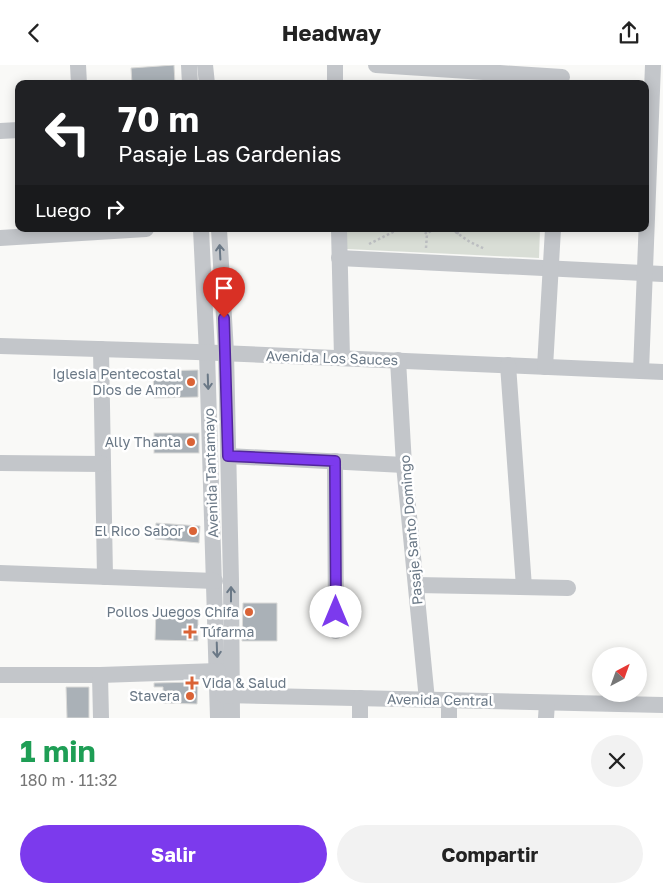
<!DOCTYPE html>
<html lang="es">
<head>
<meta charset="utf-8">
<style>
	body { margin:0; font-family:"Golos Text",sans-serif; background:#f2f2f2; color:#222; height:100vh; display:flex; flex-direction:column; font-size:19px; white-space:nowrap }
	* { box-sizing:border-box; margin:0 }
	p { font-size:16px; color:#767676 }
	.icon { flex:none; width:28px; height:28px; fill:none; stroke:currentColor; stroke-width:2; stroke-linecap:round; stroke-linejoin:round }
	.map { position:relative; height:653px; overflow:hidden }
	.panel { display:flex; flex-direction:column; background:#fff; flex:1 }
	.panel>* { flex:none }
	.hud { position:absolute; left:15px; top:15px; width:634px; height:152px; border-radius:10px; box-shadow:0 2px 12px #0003; background:#202124; color:#fff; overflow:hidden }
	.needle { width:32px; rotate:41deg }
	.fabs { position:absolute; left:592px; top:582px; display:grid; gap:10px }
	.fabs a { display:grid; place-items:center; width:55px; height:55px; border-radius:50%; background:#fff; box-shadow:0 2px 12px #0003; font-size:25px }
	.pin { position:absolute; display:grid; place-items:center; width:42px; height:42px; color:#fff; margin:-51px -21px; border-radius:50% 50% 50% 0; rotate:-45deg; box-shadow:0 0 5px #0007 }
	.pin .icon { rotate:45deg }
	.me { position:absolute; width:55px; margin:-28px; rotate:0deg; stroke-linejoin:round; filter:drop-shadow(0 0 4px #0008) }
	.turn { display:flex; align-items:center; gap:18px; height:105px; padding:0 20px; font-size:22px }
	.turn .icon { width:65px; height:65px; stroke-width:2.5 }
	.turn b { display:block; font-size:35px; line-height:42px }
	.then { display:flex; align-items:center; height:48px; padding:0 20px; background:#0003; gap:10px; font-size:19px }
	.round { display:grid; place-items:center; flex:none; width:52px; height:52px; border-radius:26px; background:#f2f2f2 }
	.head { display:flex; align-items:center; justify-content:space-between; height:85px; padding:0 20px }
	h1 { font-size:30px; font-weight:700; line-height:38px; color:#1e9e55 }
	.cta { display:flex; gap:10px; margin-top:auto; padding:10px 20px }
	.cta a { flex:1; height:58px; border-radius:30px; background:#7c3aed; color:#fff; font-size:20px; font-weight:700; line-height:58px; text-align:center }
	.cta a+a { background:#f2f2f2; color:#222 }
	header { display:flex; justify-content:space-between; align-items:center; height:65px; padding:0 20px; background:#fff; font-size:22px; font-weight:700 }
	.map>svg:first-child { display:block }
	.green { fill:#d9ded6 }
	.building { fill:#aab1b7; stroke:#dbdbd9 }
	.lines { fill:none; stroke-linecap:round; stroke-linejoin:round }
	.path { stroke:#bdbfc2; stroke-width:2.5; stroke-dasharray:2.5 2.5; stroke-linecap:butt }
	.minor { stroke:#c3c6ca; stroke-width:16 }
	.oneway { stroke:#6a7886 }
	.route-casing { stroke:#51269a; stroke-width:12 }
	.route { stroke:#7c3aed; stroke-width:9 }
	.poi-dot { fill:#da6336; stroke:#fff; stroke-width:2 }
	.labels { text-anchor:middle; stroke-width:5; stroke-linejoin:round; paint-order:stroke }
	.street-label { font-size:14px; fill:#6a7886; stroke:#fff }
	.poi-label { font-size:14px; fill:#6a7886; stroke:#fff; text-anchor:end }
</style>
</head>
<body>
<header><svg class="icon" aria-label="back" viewBox="0 0 24 24"><path d="M15 5l-7 7 7 7"/></svg>Headway<svg class="icon" aria-label="share" viewBox="0 0 24 24"><path d="M12 15V3M7 8l5-5 5 5M5 13v7h14v-7"/></svg></header>
<div class="map">
<svg width="663" height="653" viewBox="0 0 663 653">
	<rect width="100%" height="100%" fill="#f9f9f7"/>
	<polygon class="green" points="347,164 540,164 539,193 346,184"/>
	<g class="building">
		<polygon points="174,0 175,19 132,19 131,3"/>
		<polygon points="198,305 198,332 154,333 153,306"/>
		<rect x="154" y="368" width="45" height="20"/>
		<polygon points="156,458 200,461 199,478 155,474"/>
		<polygon points="243,538 277,538 277,576 242,576"/>
		<polygon points="156,544 198,545 198,576 155,575"/>
		<polygon points="198,617 197,639 163,638 163,622 154,622 154,618"/>
		<polygon points="66,622 89,622 89,653 67,653"/>
	</g>
	<g class="lines">
		<g class="path">
			<polyline points="421,164 427,169 433,164"/>
			<polyline points="451,164 470,177 485,184"/>
			<polyline points="457,169 460,164"/>
			<polyline points="369,179 399,164"/>
			<polyline points="426,183 427,169"/>
		</g>
		<g class="minor">
			<polyline points="78,0 79,19"/>
			<polyline points="189,0 190,19"/>
			<polyline points="205,0 207,19"/>
			<polyline points="335,0 335,19"/>
			<polyline points="376,0 562,12"/>
			<polyline points="0,66 19,65"/>
			<polyline points="201,164 207,288 218,653"/>
			<polyline points="219,164 226,288 231,516 232,653"/>
			<polyline points="339,164 342,293"/>
			<polyline points="0,173 146,164"/>
			<polyline points="339,193 663,209"/>
			<polyline points="0,281 196,287 663,307"/>
			<polyline points="101,284 105,512"/>
			<polyline points="398,295 404,400 427,635"/>
			<polyline points="508,300 524,522"/>
			<polyline points="545,302 553,164"/>
			<polyline points="641,306 653,0"/>
			<polyline points="228,391 404,400"/>
			<polyline points="335,396 336,566"/>
			<polyline points="0,398 103,399"/>
			<polyline points="0,508 215,516"/>
			<polyline points="416,520 568,523"/>
			<polyline points="0,610 100,610 218,606"/>
			<polyline points="100,610 101,653"/>
			<polyline points="223,630 663,640"/>
			<polyline points="360,653 360,633"/>
			<polyline points="449,653 449,635"/>
			<polyline points="546,653 547,638"/>
		</g>
	</g>
	<defs><path id="oneway-shaft" d="M-6 0H5M1.5-3L5.5 0L1.5 3" fill="none" stroke-width="1.6" stroke-linecap="round" stroke-linejoin="round" transform="scale(1.25)"/></defs>
	<g class="oneway">
		<use href="#oneway-shaft" transform="translate(220 187) rotate(-93)"/>
		<use href="#oneway-shaft" transform="translate(208 317) rotate(88)"/>
		<use href="#oneway-shaft" transform="translate(231 529) rotate(-90)"/>
		<use href="#oneway-shaft" transform="translate(217 585) rotate(88)"/>
	</g>
	<g class="lines">
		<defs>
			<polyline id="route" points="224,253 228,391 335,396 336,547"/>
		</defs>
		<use href="#route" class="route-casing"/>
		<use href="#route" class="route"/>
	</g>
	<g class="poi-dot">
		<circle cx="191" cy="317" r="5"/>
		<circle cx="191" cy="377" r="5"/>
		<circle cx="193" cy="466" r="5"/>
		<circle cx="249" cy="547" r="5"/>
		<path d="M187.5 559.5h5v5h5v5h-5v5h-5v-5h-5v-5h5z"/>
		<path d="M189.5 610.5h5v5h5v5h-5v5h-5v-5h-5v-5h5z"/>
		<circle cx="190" cy="631" r="5"/>
	</g>
	<g class="labels">
		<g class="street-label">
			<text transform="translate(332 293) rotate(2)" y="5">Avenida Los Sauces</text>
			<text transform="translate(211 408) rotate(-92)" y="5">Avenida Tantamayo</text>
			<text transform="translate(411 465) rotate(-95)" y="5">Pasaje Santo Domingo</text>
			<text transform="translate(440 635) rotate(1)" y="5">Avenida Central</text>
		</g>
		<g class="poi-label">
			<text x="181" y="314">Iglesia Pentecostal<tspan x="181" dy="16">Dios de Amor</tspan></text>
			<text x="181" y="382">Ally Thanta</text>
			<text x="183" y="471">El Rico Sabor</text>
			<text x="239" y="552">Pollos Juegos Chifa</text>
			<text x="200" y="572" text-anchor="start">Túfarma</text>
			<text x="202" y="623" text-anchor="start">Vida &amp; Salud</text>
			<text x="180" y="636">Stavera</text>
		</g>
	</g>
</svg>
<div class="fabs">
<a><svg class="needle" viewBox="-14 -14 28 28"><path d="M0-13l5 13h-10z" fill="#e53935"/><path d="M0 13l5-13h-10z" fill="#767676"/></svg></a>
</div>
<div class="pin" style="left:224px;top:253px;background:#d93025"><svg class="icon" aria-label="arrive" viewBox="0 0 24 24"><path d="M6 21V4h12l-3 4 3 4H6"/></svg></div>
<svg class="me" style="left:336px;top:547px" viewBox="-20 -20 40 40"><circle r="19" fill="#fff"/><path d="M0-13L10 11 0 6-10 11z" fill="#7c3aed"/></svg>
<div class="hud">
<div class="turn"><svg class="icon" aria-label="left" viewBox="0 0 24 24"><path d="M17 20v-9H6M10 6l-5 5 5 5"/></svg><div><b>70 m</b>Pasaje Las Gardenias</div></div>
<div class="then">Luego<svg class="icon" aria-label="right" viewBox="0 0 24 24"><path d="M7 20v-9h11M14 6l5 5-5 5"/></svg></div>
</div>
</div>
<section class="panel">
<div class="head"><div><h1>1 min</h1><p>180 m · 11:32</p></div><a class="round"><svg class="icon" aria-label="close" viewBox="0 0 24 24"><path d="M6 6l12 12M18 6L6 18"/></svg></a></div>
<div class="cta"><a>Salir</a><a>Compartir</a></div>
</section>
</body>
</html>
